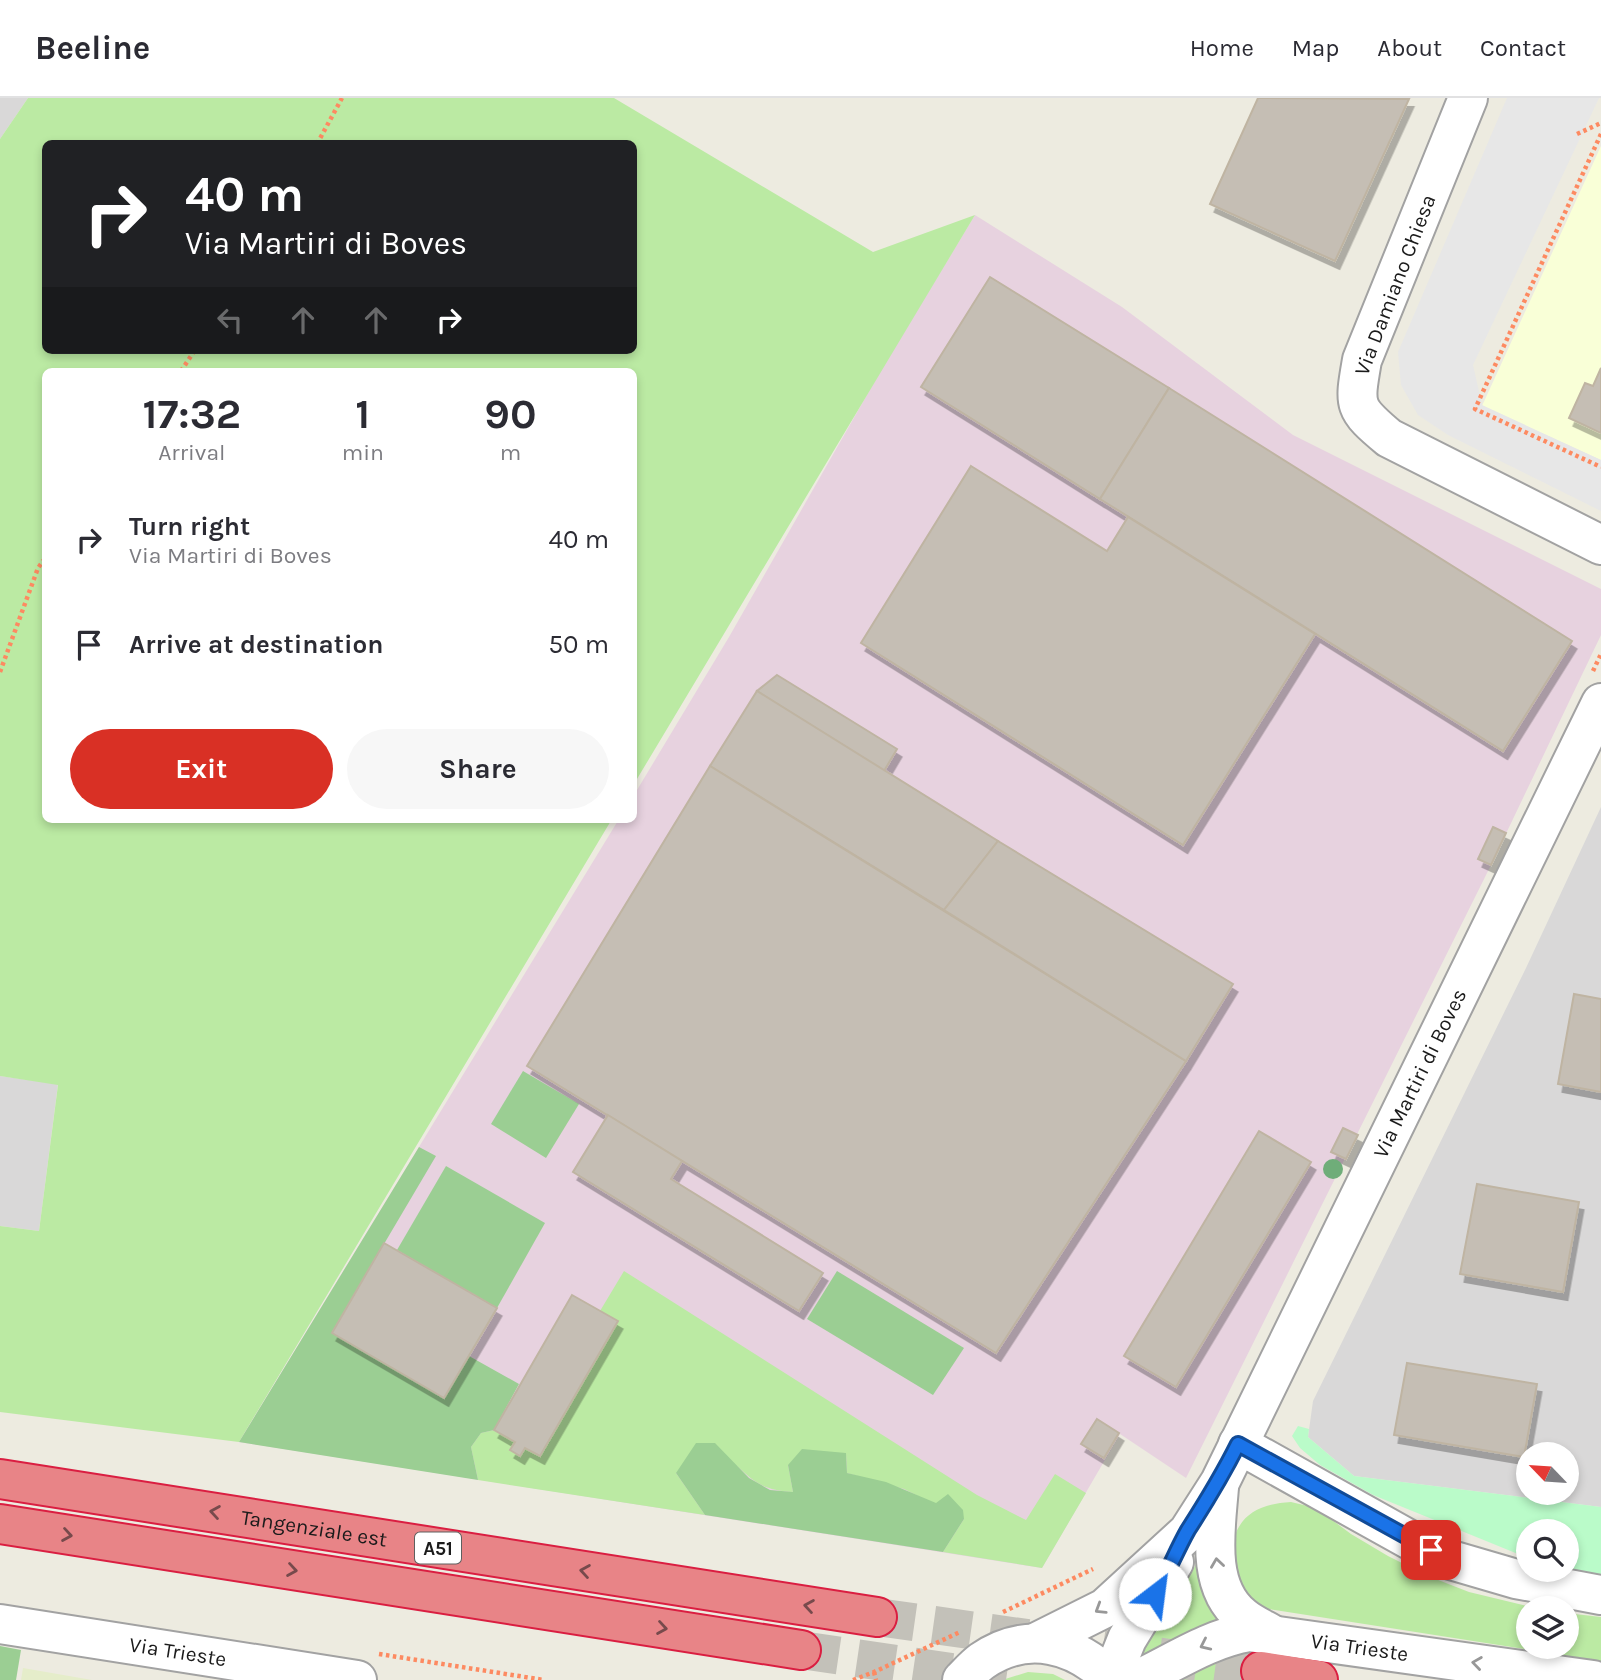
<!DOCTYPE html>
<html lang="en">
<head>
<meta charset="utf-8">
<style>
	body { margin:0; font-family:Karla,sans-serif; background:#f7f7f7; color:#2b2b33; height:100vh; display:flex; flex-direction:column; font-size:26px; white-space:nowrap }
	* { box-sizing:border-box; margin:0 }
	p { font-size:23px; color:#7c7c81 }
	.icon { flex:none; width:38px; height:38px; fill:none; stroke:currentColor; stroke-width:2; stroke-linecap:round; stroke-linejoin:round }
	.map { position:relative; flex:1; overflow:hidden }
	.sheet { position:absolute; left:42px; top:270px; width:595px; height:455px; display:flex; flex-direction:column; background:#fff; border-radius:10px; box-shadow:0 4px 10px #0003 }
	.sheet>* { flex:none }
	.guide { position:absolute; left:42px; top:42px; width:595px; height:214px; border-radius:10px; box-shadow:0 4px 10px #0003; background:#202124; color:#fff; overflow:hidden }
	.needle { width:46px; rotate:295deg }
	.tools { position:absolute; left:1516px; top:1344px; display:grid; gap:14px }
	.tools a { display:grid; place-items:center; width:63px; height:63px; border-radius:50%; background:#fff; box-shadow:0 4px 10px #0003; font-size:35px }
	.pin { position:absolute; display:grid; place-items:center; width:60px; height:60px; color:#fff; margin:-30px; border-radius:14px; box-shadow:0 4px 10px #0006 }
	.me { position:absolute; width:77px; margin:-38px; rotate:30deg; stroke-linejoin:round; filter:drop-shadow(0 0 5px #0008) }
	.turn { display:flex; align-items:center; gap:24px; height:147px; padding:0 28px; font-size:32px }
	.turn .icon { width:91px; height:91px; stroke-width:2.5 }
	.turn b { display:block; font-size:49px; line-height:60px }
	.lanes { display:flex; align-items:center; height:66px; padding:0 28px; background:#0003; justify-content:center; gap:35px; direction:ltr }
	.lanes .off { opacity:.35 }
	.eta { display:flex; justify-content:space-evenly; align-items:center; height:119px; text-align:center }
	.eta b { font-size:42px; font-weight:700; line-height:49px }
	.action { display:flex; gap:14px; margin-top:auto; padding:14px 28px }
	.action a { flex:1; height:80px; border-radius:42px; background:#d93025; color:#fff; font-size:28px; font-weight:700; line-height:80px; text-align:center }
	.action a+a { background:#f7f7f7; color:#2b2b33 }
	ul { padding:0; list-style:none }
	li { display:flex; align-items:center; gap:21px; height:105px; padding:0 28px }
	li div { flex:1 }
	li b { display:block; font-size:26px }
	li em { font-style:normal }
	header { display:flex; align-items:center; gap:42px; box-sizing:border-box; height:98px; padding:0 35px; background:#fff; border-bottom:2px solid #e1e1e2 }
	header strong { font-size:33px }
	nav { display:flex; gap:38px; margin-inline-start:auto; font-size:24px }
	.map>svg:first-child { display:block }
	.residential { fill:#d9d8d8; fill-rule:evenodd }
	.industrial { fill:#e7d2df }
	.education { fill:#f9ffd7 }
	.farmland { fill:#e5edca }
	.grass { fill:#bbeaa3; fill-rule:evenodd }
	.forest { fill:#9bce93 }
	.park { fill:#bafbc9 }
	.parking { fill:#e7e7e7 }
	.building { fill:#c5beb4; stroke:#bfb4a2; stroke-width:2; filter:url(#shadow) }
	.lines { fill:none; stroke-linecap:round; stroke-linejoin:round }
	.highway-tunnel { stroke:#c3c1b9; stroke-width:38; stroke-dasharray:38 19; stroke-linecap:butt }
	.minor-casing { stroke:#a2a2a2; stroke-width:42 }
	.highway-casing { stroke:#da1e41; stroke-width:42 }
	.path { stroke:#fd8a61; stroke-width:4.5; stroke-dasharray:3.5 3.5; stroke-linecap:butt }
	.minor { stroke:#fff; stroke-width:38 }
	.highway { stroke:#e88487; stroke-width:38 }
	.tree { fill:#6fad79 }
	.oneway { stroke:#774a4c }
	.oneway2 { stroke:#989898 }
	.route-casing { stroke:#114b97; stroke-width:18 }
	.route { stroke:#1a73e8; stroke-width:12 }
	.labels { text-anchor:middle; stroke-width:5; stroke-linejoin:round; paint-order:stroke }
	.shield { fill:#fff; stroke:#5f5f5f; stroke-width:2 }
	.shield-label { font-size:19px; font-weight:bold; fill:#1b1b1b }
	.street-label { font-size:21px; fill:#1b1b1b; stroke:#fff }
</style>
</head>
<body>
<header>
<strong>Beeline</strong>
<nav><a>Home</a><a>Map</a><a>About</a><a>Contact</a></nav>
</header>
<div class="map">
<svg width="1601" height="1582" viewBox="0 0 1601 1582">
	<defs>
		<filter id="shadow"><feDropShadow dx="4.5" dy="8" stdDeviation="0" flood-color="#0004"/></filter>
	</defs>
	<rect width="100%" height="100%" fill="#edebe0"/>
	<g class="residential">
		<polygon points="0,0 28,0 0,41"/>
		<path d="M1601 709V1409L1354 1378 1308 1339 1313 1303 1526 870ZM1528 1356H1566V1395H1528Z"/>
		<polygon points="0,978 58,986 39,1133 0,1128"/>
	</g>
	<polygon class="industrial" points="975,117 1122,209 1293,337 1601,491 1601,537 1491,767 1186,1380 1120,1336 1042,1470 239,1344 619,721 634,721 634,697 729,539 884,267"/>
	<polygon class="education" points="1601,48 1601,362 1482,308"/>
	<polygon class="farmland" points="23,1570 92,1582 21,1582"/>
	<g class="grass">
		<path d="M28 0H614L873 154 975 117 634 686V273H46V721H612L239 1344 0 1314V1128L39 1133 58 987 0 978V41ZM46 46H634V252H46Z"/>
		<path d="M624 1173 977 1397 1026 1422 1055 1376 1086 1395 1042 1470 943 1454 964 1421 904 1391 847 1375 846 1356 788 1367 793 1394C766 1392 757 1387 737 1368L676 1375 705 1417 478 1382 471 1349 481 1335 494 1332 515 1344 510 1352 520 1358 525 1350 540 1358 618 1224 600 1213Z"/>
		<path d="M1291 1404 1316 1410 1351 1436 1388 1458 1428 1478 1469 1494 1535 1510H1528V1549H1566V1515L1601 1519V1563L1262 1510C1251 1503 1241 1496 1234 1483 1231 1477 1233 1468 1232 1461 1231 1422 1254 1406 1291 1404Z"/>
		<polygon points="1198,1462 1225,1520 1165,1550 1134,1561 1163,1515 1192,1474"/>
		<polygon points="1254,1548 1249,1582 1175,1582 1197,1568"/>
		<polygon points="1028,1574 1053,1576 1065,1582 1002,1582"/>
	</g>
	<g class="forest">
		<polygon points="523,973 579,1006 546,1060 491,1026"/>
		<polygon points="419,1049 436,1058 332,1234 444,1300 469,1258 519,1286 494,1332 481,1335 471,1349 478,1382 239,1344"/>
		<polygon points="446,1068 545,1125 497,1210 397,1152"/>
		<polygon points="837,1173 964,1250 933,1297 807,1221"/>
		<polygon points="696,1345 715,1345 749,1380 770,1392 793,1394 788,1367 802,1351 846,1355 847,1375 886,1384 936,1405 948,1396 963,1412 964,1421 943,1454 705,1417 676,1375"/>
		<polygon points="0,1548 21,1552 16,1582 0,1582"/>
	</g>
	<polygon class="park" points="1298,1328 1309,1331 1308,1339 1354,1378 1601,1409 1601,1483 1566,1472 1566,1433 1528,1433 1528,1460 1373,1397 1320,1367 1300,1350 1292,1338"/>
	<polygon class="parking" points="1507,0 1599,0 1473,267 1482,307 1601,362 1601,413 1448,337 1418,317 1401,287 1398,254"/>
	<g class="building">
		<polygon points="1258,0 1409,1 1335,163 1210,106"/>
		<polygon points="990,179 1169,290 1100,401 921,289"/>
		<polygon points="1601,270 1601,335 1569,320 1585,285 1593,288"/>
		<polygon points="1169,290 1572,543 1503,653 1100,401"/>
		<polygon points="971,368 1107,453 1128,419 1315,536 1183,747 861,545"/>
		<polygon points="777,577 897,651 884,673 757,593"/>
		<polygon points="757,593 998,743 944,812 710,668"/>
		<polygon points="710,668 1186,963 996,1255 527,968"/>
		<polygon points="1493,729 1506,735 1491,767 1478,761"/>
		<polygon points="998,743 1233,886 1186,963 944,812"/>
		<polygon points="1574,896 1601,901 1601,994 1558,986"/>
		<polygon points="608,1017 682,1063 671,1081 823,1175 799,1213 573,1074"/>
		<polygon points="1343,1030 1358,1037 1346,1061 1331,1054"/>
		<polygon points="1259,1033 1311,1064 1176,1289 1124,1258"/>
		<polygon points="1477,1086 1579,1104 1563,1194 1460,1176"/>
		<polygon points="384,1145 497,1210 444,1300 332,1235"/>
		<polygon points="572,1197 618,1223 540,1358 525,1350 520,1358 510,1352 515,1344 494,1332"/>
		<polygon points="1407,1265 1537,1286 1524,1359 1394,1337"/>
		<polygon points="1097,1321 1119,1335 1104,1360 1081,1346"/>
	</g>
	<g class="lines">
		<g class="highway-tunnel">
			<polyline points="877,1519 1261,1573"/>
			<polyline points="801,1552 1006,1582"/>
		</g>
		<defs>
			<g id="minor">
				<path d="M1468 0 1362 262C1354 308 1353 310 1389 340L1601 447"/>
				<polyline points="1238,1346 1410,1442 1451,1462 1516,1481 1601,1497"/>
				<path d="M1219 1389C1216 1430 1205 1488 1242 1518 1250 1525 1261 1530 1270 1535"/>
				<path id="s1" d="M0 1526 357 1582"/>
				<path id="s2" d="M1035 1545 1105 1510 1188 1434 1220 1384 1601 605"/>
				<polyline points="1111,1581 1127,1541 1174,1464"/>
				<path d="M962 1582C968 1576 975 1568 982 1563 1027 1532 1076 1545 1112 1582"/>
				<path id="s3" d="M1137 1582C1175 1564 1208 1541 1249 1534L1593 1582"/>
			</g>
			<g id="highway">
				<path id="s4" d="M0 1381 877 1519"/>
				<polyline points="0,1426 801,1552"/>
				<polyline points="1261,1573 1318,1582"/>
			</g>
		</defs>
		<use href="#minor" class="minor-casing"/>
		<use href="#highway" class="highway-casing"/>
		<g class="path">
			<polyline points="1577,36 1601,25"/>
			<polyline points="1601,36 1475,311 1601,369"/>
			<polyline points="317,46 342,0"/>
			<polyline points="181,273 195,252"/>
			<polyline points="1593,573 1601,556"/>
			<polyline points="0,574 38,470 46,459"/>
			<polyline points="1003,1514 1093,1471"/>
			<polyline points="379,1556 544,1582"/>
			<polyline points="874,1574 876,1582"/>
			<polyline points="853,1582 874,1574 960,1534"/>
		</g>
		<use href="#minor" class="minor"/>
		<use href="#highway" class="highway"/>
	</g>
	<circle class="tree" cx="1333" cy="1071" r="10"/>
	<defs><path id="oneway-chevron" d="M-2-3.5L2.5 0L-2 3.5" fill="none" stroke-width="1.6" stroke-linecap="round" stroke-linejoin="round" transform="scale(1.75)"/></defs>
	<g class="oneway">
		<use href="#oneway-chevron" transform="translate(215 1414) rotate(-171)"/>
		<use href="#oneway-chevron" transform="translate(67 1437) rotate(9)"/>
		<use href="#oneway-chevron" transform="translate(292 1472) rotate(9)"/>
		<use href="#oneway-chevron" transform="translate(585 1473) rotate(-171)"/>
		<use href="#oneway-chevron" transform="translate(809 1508) rotate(-171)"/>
		<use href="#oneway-chevron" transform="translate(662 1530) rotate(9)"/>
	</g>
	<g class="oneway2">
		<use href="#oneway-chevron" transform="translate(1217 1465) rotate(-98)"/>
		<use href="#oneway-chevron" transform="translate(1100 1511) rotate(148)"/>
		<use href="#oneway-chevron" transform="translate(1205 1547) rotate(155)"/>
		<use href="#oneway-chevron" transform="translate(1477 1565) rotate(-172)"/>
	</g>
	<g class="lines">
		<defs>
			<path id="route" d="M1155 1496C1168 1475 1176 1453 1188 1432 1206 1404 1223 1376 1238 1346L1431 1452"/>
		</defs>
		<use href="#route" class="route-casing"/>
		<use href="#route" class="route"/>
	</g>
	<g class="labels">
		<rect class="shield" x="415" y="1434.5" width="46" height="31" rx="5"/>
		<g class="shield-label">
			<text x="438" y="1457">A51</text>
		</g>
		<g class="street-label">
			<text transform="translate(1395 187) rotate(-69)" y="7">Via Damiano Chiesa</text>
			<text dy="7" stroke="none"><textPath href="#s2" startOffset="705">Via Martiri di Boves</textPath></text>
			<text dy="7" stroke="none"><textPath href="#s4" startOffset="318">Tangenziale est</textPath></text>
			<text dy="7" stroke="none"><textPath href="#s3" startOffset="234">Via Trieste</textPath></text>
			<text dy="7" stroke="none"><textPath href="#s1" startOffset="180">Via Trieste</textPath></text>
		</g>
	</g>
</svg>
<div class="tools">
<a><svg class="needle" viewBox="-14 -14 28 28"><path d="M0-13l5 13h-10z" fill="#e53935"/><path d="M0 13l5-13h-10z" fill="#7c7c81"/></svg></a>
<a><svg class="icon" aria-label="search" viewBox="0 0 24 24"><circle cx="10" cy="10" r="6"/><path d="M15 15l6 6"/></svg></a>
<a><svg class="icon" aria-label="layers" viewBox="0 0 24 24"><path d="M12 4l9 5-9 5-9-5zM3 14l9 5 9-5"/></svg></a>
</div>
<div class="pin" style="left:1431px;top:1452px;background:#d93025"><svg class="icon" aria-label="arrive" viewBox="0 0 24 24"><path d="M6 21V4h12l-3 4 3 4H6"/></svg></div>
<svg class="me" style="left:1155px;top:1496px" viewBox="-20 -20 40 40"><circle r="19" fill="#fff"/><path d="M0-13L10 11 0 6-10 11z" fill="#1a73e8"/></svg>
<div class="guide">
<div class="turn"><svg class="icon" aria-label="right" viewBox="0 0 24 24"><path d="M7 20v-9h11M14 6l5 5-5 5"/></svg><div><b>40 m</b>Via Martiri di Boves</div></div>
<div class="lanes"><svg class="icon off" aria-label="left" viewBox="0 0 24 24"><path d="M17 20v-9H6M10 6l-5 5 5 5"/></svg><svg class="icon off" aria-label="ahead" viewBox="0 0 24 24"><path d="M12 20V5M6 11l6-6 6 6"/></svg><svg class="icon off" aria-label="ahead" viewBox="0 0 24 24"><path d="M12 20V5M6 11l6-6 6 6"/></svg><svg class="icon" aria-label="right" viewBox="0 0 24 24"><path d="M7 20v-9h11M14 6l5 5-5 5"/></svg></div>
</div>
<section class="sheet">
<div class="eta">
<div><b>17:32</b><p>Arrival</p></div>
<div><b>1</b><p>min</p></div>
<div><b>90</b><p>m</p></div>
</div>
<ul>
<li><svg class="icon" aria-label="right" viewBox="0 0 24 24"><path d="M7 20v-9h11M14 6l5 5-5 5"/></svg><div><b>Turn right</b><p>Via Martiri di Boves</p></div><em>40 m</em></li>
<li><svg class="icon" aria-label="arrive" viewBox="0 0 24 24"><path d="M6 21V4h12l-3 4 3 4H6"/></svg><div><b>Arrive at destination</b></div><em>50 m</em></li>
</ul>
<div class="action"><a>Exit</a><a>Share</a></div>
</section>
</div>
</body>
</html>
